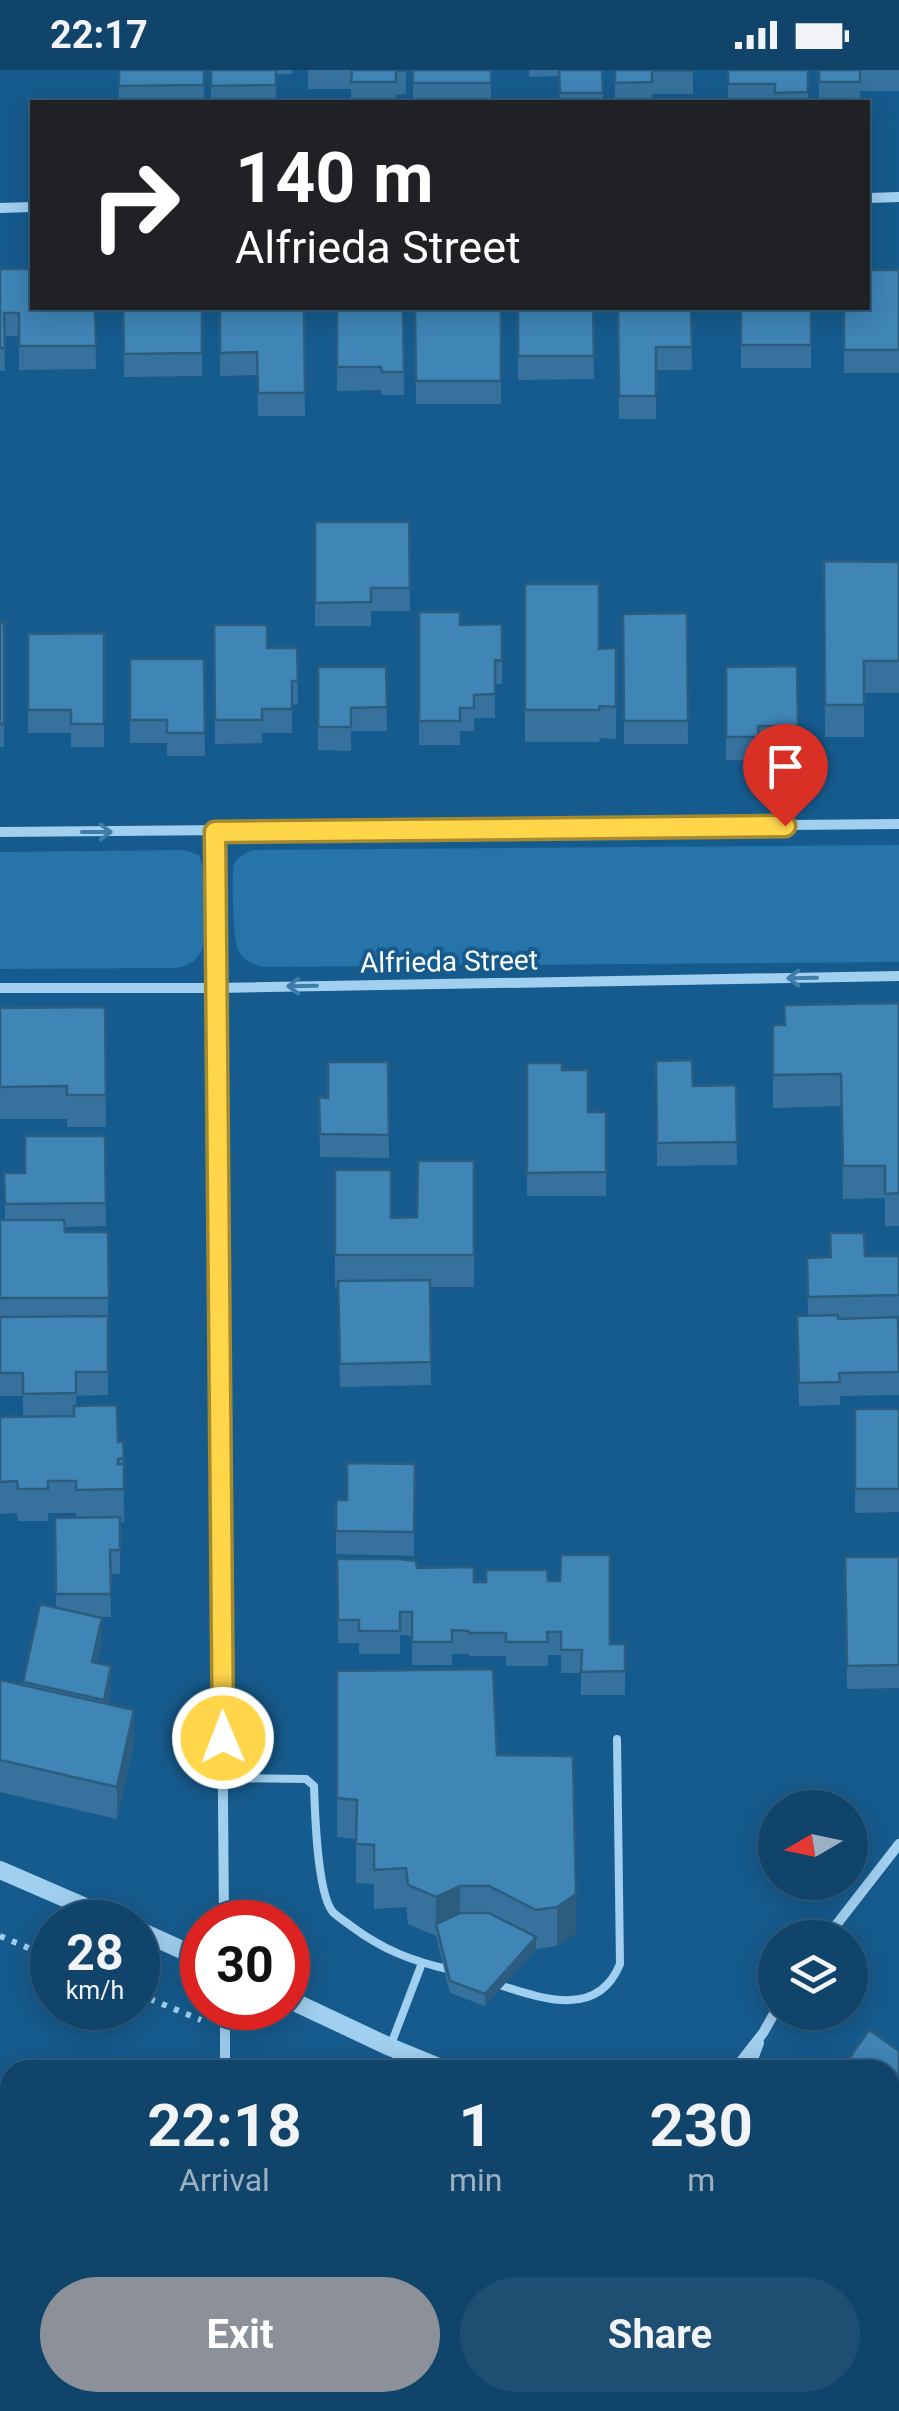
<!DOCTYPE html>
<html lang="en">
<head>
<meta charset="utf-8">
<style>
	body { margin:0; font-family:Roboto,sans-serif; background:#1e4e72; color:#f1f3f6; height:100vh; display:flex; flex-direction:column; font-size:38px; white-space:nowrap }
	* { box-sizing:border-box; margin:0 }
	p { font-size:32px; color:#9cb0c1 }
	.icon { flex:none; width:55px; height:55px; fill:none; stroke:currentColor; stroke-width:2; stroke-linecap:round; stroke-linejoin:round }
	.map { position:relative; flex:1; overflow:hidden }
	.details { position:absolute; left:0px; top:1990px; width:900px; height:352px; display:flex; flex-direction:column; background:#10446a; border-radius:30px 30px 0 0; box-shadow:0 5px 25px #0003,0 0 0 2px #305c7e }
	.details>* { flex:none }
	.banner { position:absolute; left:30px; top:30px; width:840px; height:210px; border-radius:0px; box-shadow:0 5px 25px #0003,0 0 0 2px #305c7e; background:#202124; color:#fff; overflow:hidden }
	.needle { width:65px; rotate:261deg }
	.buttons { position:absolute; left:758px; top:1720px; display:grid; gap:20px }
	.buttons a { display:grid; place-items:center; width:110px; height:110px; border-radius:50%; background:#10446a; box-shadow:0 5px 25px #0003,0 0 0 2px #305c7e; font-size:50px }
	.speed { position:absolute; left:30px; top:1830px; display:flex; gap:20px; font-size:50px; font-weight:700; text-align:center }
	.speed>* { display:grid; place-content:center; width:130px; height:130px; border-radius:50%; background:#10446a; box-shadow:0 5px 25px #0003,0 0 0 2px #305c7e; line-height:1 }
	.speed small { font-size:25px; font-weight:400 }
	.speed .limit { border:15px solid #d22; background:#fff; color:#111 }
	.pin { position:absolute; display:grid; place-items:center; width:85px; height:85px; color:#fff; margin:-102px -42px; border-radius:50% 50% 50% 0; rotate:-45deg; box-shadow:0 0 10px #0007 }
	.pin .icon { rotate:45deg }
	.me { position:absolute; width:110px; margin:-55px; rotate:359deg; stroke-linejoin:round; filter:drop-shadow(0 0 8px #0008) }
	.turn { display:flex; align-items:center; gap:35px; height:210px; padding:0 40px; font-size:45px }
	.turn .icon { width:130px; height:130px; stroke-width:2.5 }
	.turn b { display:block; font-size:70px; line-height:85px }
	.eta { display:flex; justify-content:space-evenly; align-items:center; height:170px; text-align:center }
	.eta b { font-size:60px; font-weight:700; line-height:70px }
	.primary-button { display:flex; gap:20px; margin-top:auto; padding:20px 40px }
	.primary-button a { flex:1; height:115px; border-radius:60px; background:#8c9099; color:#fff; font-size:40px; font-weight:700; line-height:115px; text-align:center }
	.primary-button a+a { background:#1e4e72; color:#f1f3f6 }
	.status { display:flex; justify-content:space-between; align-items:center; height:70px; padding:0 50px; background:#10446a; direction:ltr }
	.status svg { height:28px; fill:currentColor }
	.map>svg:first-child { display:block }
	.green { fill:#2674aa }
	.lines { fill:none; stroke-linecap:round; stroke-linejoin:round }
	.path { stroke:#a1cfef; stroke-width:6; stroke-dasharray:5 8; stroke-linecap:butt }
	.service { stroke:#a1cfef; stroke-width:8 }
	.minor { stroke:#a1cfef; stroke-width:10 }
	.tertiary { stroke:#a1cfef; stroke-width:18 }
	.wall { fill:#36729d }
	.shaded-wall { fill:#2c5d7f }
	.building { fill:#3f85b6; stroke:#2c5d7f; stroke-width:2.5 }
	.oneway { stroke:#407eaa }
	.route-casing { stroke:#a68a30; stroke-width:25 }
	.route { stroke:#ffd54a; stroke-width:18 }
	.labels { text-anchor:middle; stroke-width:8; stroke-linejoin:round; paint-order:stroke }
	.street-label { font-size:28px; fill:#fff; stroke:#165b8d }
</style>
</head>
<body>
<div class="status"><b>22:17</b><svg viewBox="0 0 49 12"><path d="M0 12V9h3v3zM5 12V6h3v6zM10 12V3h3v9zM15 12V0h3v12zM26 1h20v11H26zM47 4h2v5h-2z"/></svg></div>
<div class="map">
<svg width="899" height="2341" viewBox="0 0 899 2341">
	<rect width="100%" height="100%" fill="#165b8d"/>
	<g class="green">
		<path d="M899 775V892L266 897C255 895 245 892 239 882 233 874 231 806 234 795 237 787 245 783 252 780Z"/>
		<path d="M184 780 199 785C206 799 208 868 201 882 195 893 185 897 174 898L0 899V782Z"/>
	</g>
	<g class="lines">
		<g class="path">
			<polyline points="0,1866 52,1888"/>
			<polyline points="138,1924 201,1950"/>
		</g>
		<g class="service">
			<path d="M223 1708 306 1709 314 1716C315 1744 317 1820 332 1841 336 1846 346 1852 351 1856 383 1880 412 1891 451 1900"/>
			<path d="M493 1913C538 1927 597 1951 620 1894L617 1669"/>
			<polyline points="390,1977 422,1893"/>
		</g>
		<g class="minor">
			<polyline points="868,128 899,127"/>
			<polyline points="0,138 32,137"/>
			<polyline points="0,762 899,754"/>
			<polyline points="215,762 224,1852"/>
			<polyline points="0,918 217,918 899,906"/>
			<polyline points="826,1868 899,1774"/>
			<polyline points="225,1938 225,2000"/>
			<polyline points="734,2000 763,1963 775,1942"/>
			<polyline points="749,2000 759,1973"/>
			<polyline points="227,2332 227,2341"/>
			<polyline points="614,2341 616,2332"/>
		</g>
		<g class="tertiary">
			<polyline points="0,1800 120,1852"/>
			<polyline points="138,1860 202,1889"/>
			<polyline points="288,1929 390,1977 446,2000"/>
			<polyline points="890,2193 899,2197"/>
		</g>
	</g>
	<g class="wall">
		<polygon points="118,0 204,0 204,32 119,32"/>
		<polygon points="211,0 292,0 292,4 276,4 276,32 211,32"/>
		<polygon points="308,0 406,0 406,24 396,25 396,32 351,32 351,19 308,19"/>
		<rect x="413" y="0" width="78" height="32"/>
		<polygon points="529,0 602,0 603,32 560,32 559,6 529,7"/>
		<polygon points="615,0 693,0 693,24 652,24 652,32 615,32"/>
		<rect x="728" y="0" width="80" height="32"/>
		<polygon points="819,0 899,0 899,21 860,21 860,32 819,32"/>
		<polygon points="0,199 95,238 96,299 19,300 19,266 4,266 5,301 0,301"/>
		<polygon points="899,200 899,303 844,303 844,238 868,238"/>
		<polygon points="123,238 202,238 202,306 124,307"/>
		<polygon points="220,238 304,238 305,346 258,346 257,305 220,306"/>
		<polygon points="337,238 403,238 404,325 382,325 381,320 337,321"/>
		<polygon points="415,238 501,238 501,334 416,334"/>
		<polygon points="517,238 593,238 594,309 518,310"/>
		<polygon points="618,238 691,238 692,300 656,300 656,349 619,349"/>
		<rect x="741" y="238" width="70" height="60"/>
		<polygon points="315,452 409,452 410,541 371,541 371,556 315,556"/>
		<polygon points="824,491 899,492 899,623 864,623 864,667 825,667"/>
		<polygon points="525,514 599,579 616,578 616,669 600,668 599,672 525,672"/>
		<polygon points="419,542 460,555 502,554 502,614 495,614 495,648 474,648 474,661 460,661 460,675 419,675"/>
		<polygon points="687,543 688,674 624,674 623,544"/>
		<rect x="0" y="553" width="4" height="124"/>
		<polygon points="214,555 267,578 297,578 298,634 292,635 292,663 262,663 262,673 215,674"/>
		<polygon points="104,563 104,677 71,677 71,663 28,663 28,564"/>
		<polygon points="130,589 204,589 205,686 167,686 167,673 130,673"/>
		<polygon points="797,596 798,679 759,680 759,690 726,690 726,597"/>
		<polygon points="318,597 386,597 387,661 351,661 351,681 318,680"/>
		<polygon points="899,933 899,1156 885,1156 885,1128 843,1129 841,1036 773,1038 773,955 784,955"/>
		<polygon points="105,937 106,1057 67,1057 67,1049 0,1049 0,938"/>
		<polygon points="656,991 693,1016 736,1015 737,1095 657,1096"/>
		<polygon points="388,992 389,1088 320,1087 319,1027 328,1028"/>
		<polygon points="527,993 562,1000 588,1042 606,1042 606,1126 527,1126"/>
		<polygon points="105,1066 106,1156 64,1157 65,1162 108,1162 108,1325 76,1326 76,1336 118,1372 123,1371 124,1452 120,1452 120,1504 110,1504 111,1547 97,1547 102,1571 97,1593 111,1619 108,1634 134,1672 117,1749 0,1722 0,1610 23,1615 23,1612 56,1538 55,1448 76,1448 76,1443 48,1443 48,1451 18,1451 17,1443 0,1444 0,1347 23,1346 23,1326 0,1326 0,1150 5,1150 4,1103 25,1103"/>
		<polygon points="474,1091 474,1217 430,1217 431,1315 340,1317 338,1217 335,1217 335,1100 391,1148 417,1147"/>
		<polygon points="830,1163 865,1186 899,1186 899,1325 840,1326 840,1335 799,1336 797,1246 808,1245 807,1188 830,1187"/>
		<polygon points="855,1339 899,1339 899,1442 855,1443"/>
		<polygon points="415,1394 414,1486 336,1484 336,1430 347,1430"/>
		<polygon points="845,1487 899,1487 899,1618 847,1619"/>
		<polygon points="337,1489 417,1498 474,1512 548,1511 610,1574 625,1574 625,1625 581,1625 581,1603 561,1603 561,1585 548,1585 548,1596 506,1596 506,1586 469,1586 469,1584 452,1584 452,1595 412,1595 412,1566 400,1565 400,1584 359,1584 359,1573 338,1573"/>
		<polygon points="497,1685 576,1863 557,1876 536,1879 485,1936 450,1923 436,1866 408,1854 406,1837 374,1839 374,1814 356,1813 356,1769 337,1767 337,1728"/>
		<polygon points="899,1981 899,2088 890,2082 890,2000"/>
		<polygon points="10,2147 10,2309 0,2309 0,2148"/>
		<rect x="425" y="2332" width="34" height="9"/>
	</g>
	<g class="shaded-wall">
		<polygon points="102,1548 102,1571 92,1615 92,1592"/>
		<polygon points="111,1596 111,1619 104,1654 104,1630"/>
		<polygon points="134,1640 134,1672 117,1749 117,1717"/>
		<polygon points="460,1816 460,1855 436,1854 436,1827"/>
		<polygon points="576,1824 576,1863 557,1876 557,1837"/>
		<polygon points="536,1867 536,1879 485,1936 485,1924"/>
	</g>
	<g class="building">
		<polygon points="119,0 204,0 204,15 119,16"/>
		<polygon points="211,0 276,0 276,15 211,16"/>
		<polygon points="352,0 406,0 406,1 396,1 396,12 351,12"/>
		<rect x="413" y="0" width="78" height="13"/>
		<polygon points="559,0 602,0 603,23 560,23"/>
		<polygon points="615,0 693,0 693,1 652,1 652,12 615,13"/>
		<polygon points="728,0 808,0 808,22 775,23 775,14 728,14"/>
		<rect x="819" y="0" width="41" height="12"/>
		<polygon points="0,199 32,199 32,238 95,238 96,276 19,276 19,243 4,243 5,278 0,278"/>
		<polygon points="868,200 899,200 899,280 844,280 844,238 868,238"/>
		<polygon points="123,238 202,238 202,283 124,284"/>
		<polygon points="220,238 304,238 305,323 258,323 257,282 220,283"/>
		<polygon points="337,238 403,238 404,302 382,302 381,297 337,297"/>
		<polygon points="415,238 501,238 501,311 416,311"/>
		<polygon points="518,238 593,238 594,286 518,286"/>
		<polygon points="618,238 691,238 692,277 656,277 656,326 619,326"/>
		<rect x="741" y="238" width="70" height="37"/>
		<polygon points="315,452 409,452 410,518 371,518 371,532 315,533"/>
		<polygon points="824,491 899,492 899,591 864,591 864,635 825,635"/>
		<polygon points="525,514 599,514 599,579 616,578 616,637 600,636 599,640 525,640"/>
		<polygon points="419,542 460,542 460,555 502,554 502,591 495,590 495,624 474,625 474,638 460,638 460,651 419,651"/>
		<polygon points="687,543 688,651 624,651 623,544"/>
		<rect x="0" y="553" width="4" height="101"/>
		<polygon points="214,555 267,555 267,578 297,578 298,611 292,611 292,639 262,639 262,650 215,650"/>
		<polygon points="104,563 104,654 71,654 71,640 28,640 28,564"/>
		<polygon points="130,589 204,589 205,663 167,663 167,650 130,650"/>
		<polygon points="797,596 798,656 758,656 759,667 726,667 726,597"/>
		<polygon points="318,597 386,597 387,637 351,638 351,657 318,657"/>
		<polygon points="899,933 899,1123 885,1124 885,1096 843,1096 841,1004 773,1005 773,955 785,955 784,935"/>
		<polygon points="105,937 106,1025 67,1025 67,1016 0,1017 0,938"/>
		<polygon points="692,990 693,1016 736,1015 737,1072 657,1073 656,991"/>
		<polygon points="328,992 388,992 389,1065 320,1064 319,1027 328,1028"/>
		<polygon points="527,993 562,993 562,1000 588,1000 588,1042 606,1042 606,1102 527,1103"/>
		<polygon points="25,1066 105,1066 106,1133 5,1134 4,1103 25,1103"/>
		<polygon points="418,1091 474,1091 474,1185 335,1185 335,1100 391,1100 391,1148 417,1147"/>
		<polygon points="0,1150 64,1150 65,1162 108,1162 109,1228 0,1228"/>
		<polygon points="830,1163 864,1163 865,1186 899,1186 899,1225 808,1227 807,1188 831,1187"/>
		<polygon points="430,1210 431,1292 340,1294 338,1211"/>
		<polygon points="838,1245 838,1249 898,1247 899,1302 839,1303 840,1312 799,1313 797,1246"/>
		<polygon points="108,1246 108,1302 76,1302 76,1323 23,1324 23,1303 0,1303 0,1247"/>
		<polygon points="117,1335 118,1372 123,1371 124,1388 118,1389 118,1394 124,1394 124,1419 76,1420 76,1411 48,1411 48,1419 18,1419 17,1411 0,1412 0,1347 74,1346 74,1336"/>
		<rect x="855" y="1339" width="44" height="80"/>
		<polygon points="347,1393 415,1394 414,1462 336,1461 336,1430 347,1430"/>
		<polygon points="120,1447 120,1480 110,1480 111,1524 56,1524 55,1448"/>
		<polygon points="561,1485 610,1485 610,1574 625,1574 625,1601 581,1602 582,1580 561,1580 561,1562 547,1562 548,1572 506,1572 506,1563 469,1563 469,1561 452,1560 452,1572 412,1572 412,1542 400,1542 400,1561 359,1561 359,1550 338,1550 337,1489 399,1489 416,1491 417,1498 474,1497 474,1512 486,1512 486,1500 547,1500 548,1511 560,1511"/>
		<polygon points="845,1487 899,1487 899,1595 847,1596"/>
		<polygon points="40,1534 102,1548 92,1592 111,1596 104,1630 23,1612"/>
		<polygon points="493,1599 497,1685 573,1686 576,1824 557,1837 536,1840 489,1816 460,1816 436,1827 408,1815 406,1798 374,1800 374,1775 356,1774 357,1730 337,1728 337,1601"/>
		<polygon points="0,1610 134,1640 117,1717 0,1690"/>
		<polygon points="460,1843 489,1843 536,1867 485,1924 450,1911 436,1854"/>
		<polygon points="869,1960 899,1981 899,2056 890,2050 890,2000 841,2000"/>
		<polygon points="10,2147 10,2285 0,2286 0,2148"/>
		<polygon points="426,2332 459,2332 459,2336 426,2337"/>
		<polygon points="716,2332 775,2332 777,2333 775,2341 714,2341"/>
	</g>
	<defs><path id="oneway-shaft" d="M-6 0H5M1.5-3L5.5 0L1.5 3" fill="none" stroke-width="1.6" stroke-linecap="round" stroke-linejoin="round" transform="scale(2.5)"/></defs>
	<g class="oneway">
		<use href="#oneway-shaft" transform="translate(97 762)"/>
		<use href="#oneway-shaft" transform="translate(802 908) rotate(179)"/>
		<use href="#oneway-shaft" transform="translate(302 916) rotate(179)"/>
	</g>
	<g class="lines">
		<defs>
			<polyline id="route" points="223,1668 215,762 785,756"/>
		</defs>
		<use href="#route" class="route-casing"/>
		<use href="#route" class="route"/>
	</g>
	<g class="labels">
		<g class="street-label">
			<text transform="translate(449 891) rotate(-1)" y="10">Alfrieda Street</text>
		</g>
	</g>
</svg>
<div class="buttons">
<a><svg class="needle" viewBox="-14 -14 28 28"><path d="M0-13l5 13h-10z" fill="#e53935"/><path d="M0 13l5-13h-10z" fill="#9cb0c1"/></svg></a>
<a><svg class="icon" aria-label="layers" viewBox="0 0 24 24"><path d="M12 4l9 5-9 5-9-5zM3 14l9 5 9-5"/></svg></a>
</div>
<div class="speed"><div>28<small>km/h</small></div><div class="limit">30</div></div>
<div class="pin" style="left:785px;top:756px;background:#d93025"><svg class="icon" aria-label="arrive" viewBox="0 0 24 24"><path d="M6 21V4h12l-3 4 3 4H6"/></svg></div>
<svg class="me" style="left:223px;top:1668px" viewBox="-20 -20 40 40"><circle r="17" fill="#ffd54a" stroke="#fff" stroke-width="3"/><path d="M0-11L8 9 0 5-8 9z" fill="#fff"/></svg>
<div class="banner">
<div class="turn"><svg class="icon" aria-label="right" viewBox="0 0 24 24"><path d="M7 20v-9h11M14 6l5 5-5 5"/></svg><div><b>140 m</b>Alfrieda Street</div></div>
</div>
<section class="details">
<div class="eta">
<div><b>22:18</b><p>Arrival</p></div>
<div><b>1</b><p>min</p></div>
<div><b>230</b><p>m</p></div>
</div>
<div class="primary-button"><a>Exit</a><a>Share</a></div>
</section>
</div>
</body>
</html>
